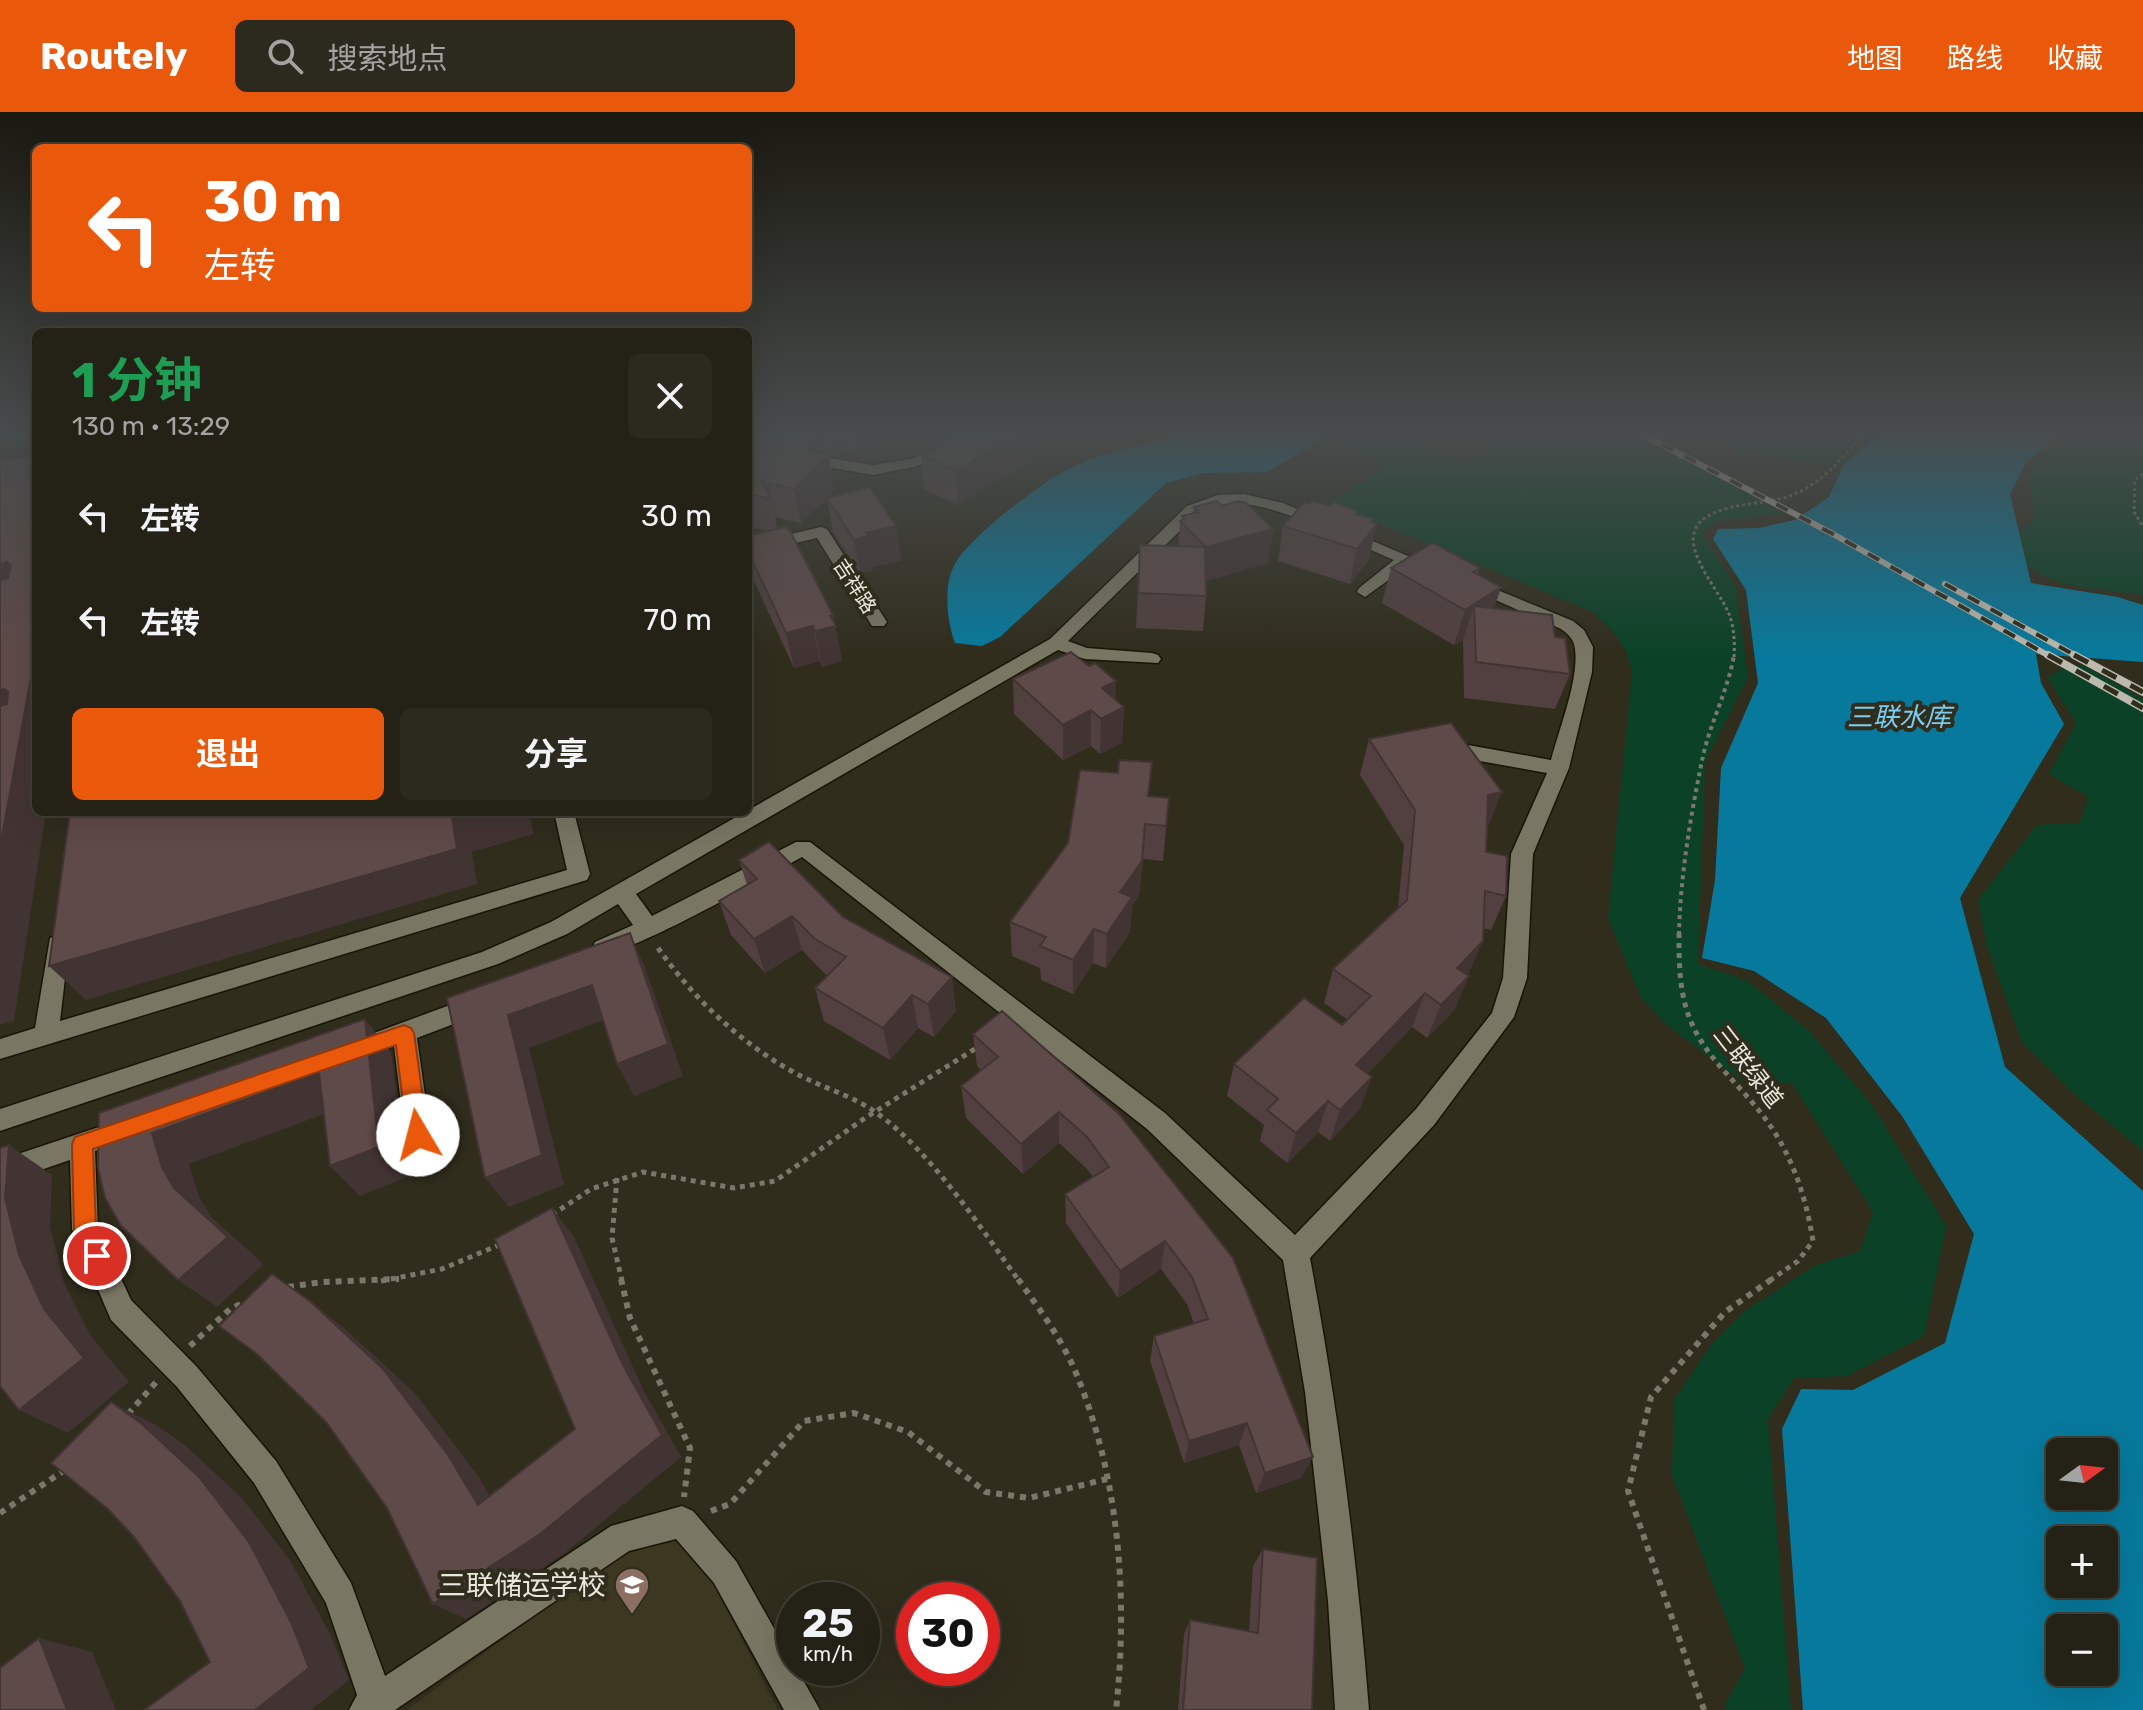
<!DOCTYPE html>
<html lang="zh">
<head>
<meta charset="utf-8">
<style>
	body { margin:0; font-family:Rubik,"Noto Sans SC",sans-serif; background:#2c2a1f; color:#f1f3f6; height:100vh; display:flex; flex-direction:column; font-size:30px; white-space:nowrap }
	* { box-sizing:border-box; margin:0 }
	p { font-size:26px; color:#a3a4a1 }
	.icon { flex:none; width:44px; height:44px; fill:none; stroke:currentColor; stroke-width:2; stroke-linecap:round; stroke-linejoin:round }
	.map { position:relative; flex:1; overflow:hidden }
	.drawer { position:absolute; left:32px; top:216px; width:720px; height:488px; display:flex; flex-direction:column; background:#242216; border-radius:12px; box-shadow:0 8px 32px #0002,0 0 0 2px #413f35 }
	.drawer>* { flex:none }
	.top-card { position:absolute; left:32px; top:32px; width:720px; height:168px; border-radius:12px; box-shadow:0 8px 32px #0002,0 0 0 2px #413f35; background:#ea580c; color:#fff; overflow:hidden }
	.needle { width:52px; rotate:75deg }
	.tools { position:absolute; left:2046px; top:1326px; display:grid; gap:16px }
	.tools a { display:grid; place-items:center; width:72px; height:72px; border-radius:12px; background:#242216; box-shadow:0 8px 32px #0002,0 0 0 2px #413f35; font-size:40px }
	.speed { position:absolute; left:776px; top:1470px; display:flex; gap:16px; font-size:40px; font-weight:700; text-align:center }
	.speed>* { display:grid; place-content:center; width:104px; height:104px; border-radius:50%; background:#242216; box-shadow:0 8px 32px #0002,0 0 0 2px #413f35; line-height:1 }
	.speed small { font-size:20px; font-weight:400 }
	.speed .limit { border:12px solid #d22; background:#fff; color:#111 }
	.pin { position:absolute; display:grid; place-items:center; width:68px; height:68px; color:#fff; margin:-34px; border:4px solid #fff; border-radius:50%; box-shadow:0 2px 8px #0007 }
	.me { position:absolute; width:88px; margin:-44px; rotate:352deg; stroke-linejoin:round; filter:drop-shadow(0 0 6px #0008) }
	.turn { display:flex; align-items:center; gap:28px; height:168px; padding:0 40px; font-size:36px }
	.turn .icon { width:104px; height:104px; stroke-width:2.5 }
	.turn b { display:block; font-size:56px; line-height:68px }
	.round { display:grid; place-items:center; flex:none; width:84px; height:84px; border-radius:12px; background:#2c2a1f }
	.head { display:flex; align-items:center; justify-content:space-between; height:136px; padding:0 40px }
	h1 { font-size:48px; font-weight:700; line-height:60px; color:#1e9e55 }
	.cta { display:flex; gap:16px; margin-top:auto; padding:16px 40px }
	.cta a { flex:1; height:92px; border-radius:12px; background:#ea580c; color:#fff; font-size:32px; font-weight:700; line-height:92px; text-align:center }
	.cta a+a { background:#2c2a1f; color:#f1f3f6 }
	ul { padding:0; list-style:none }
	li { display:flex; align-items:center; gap:24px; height:104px; padding:0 40px }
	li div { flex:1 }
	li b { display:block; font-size:30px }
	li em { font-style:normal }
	header { display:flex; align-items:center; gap:48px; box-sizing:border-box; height:112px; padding:0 40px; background:#ea580c; color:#fff }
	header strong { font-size:38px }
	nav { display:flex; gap:44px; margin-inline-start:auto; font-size:28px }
	.search { width:560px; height:72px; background:#2c2a1f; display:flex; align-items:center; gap:20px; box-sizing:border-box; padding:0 28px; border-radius:12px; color:#a3a4a1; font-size:30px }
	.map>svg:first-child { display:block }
	.built { fill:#3c3721 }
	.green { fill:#0b4227 }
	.water { fill:#07799c; fill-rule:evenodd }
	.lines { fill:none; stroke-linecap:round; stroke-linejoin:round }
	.stream { stroke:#07799c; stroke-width:5 }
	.street-casing { stroke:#181507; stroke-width:3 }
	.path-far3 { stroke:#7b786b; stroke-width:3; stroke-dasharray:3 3; stroke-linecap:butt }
	.path-far2 { stroke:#7b786b; stroke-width:4; stroke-dasharray:4 4; stroke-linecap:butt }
	.path-far1 { stroke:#7b786b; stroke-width:5; stroke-dasharray:5 5; stroke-linecap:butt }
	.path { stroke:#7b786b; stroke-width:6; stroke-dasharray:6 6; stroke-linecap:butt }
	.street { fill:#7a7664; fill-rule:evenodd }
	.rail-far1-casing { stroke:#bcb9ae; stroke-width:6 }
	.rail-casing { stroke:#bcb9ae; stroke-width:8 }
	.rail-far1 { stroke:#302d1d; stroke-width:4; stroke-dasharray:13; stroke-linecap:butt }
	.rail { stroke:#302d1d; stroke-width:5; stroke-dasharray:16; stroke-linecap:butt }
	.wall { fill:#51403f }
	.shaded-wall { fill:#423433 }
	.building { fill:#5e4a49; stroke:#423433; stroke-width:2 }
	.route { fill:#ea580c; stroke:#983908; stroke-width:2 }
	.labels { text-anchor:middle; stroke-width:8; stroke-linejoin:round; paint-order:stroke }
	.far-street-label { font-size:20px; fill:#eae8de; stroke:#302d1d }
	.street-label { font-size:24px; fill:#eae8de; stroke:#302d1d }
	.water-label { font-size:26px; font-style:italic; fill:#7acdf1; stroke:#302d1d }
	.near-poi-label { font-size:28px; fill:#eae8de; stroke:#302d1d; text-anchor:end }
</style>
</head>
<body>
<header>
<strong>Routely</strong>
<div class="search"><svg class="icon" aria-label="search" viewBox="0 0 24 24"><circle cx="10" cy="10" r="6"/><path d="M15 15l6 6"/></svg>搜索地点</div>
<nav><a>地图</a><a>路线</a><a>收藏</a></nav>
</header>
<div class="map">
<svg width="2143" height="1598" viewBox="0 0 2143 1598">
	<rect width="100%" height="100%" fill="#302d1d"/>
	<polygon class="built" points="673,1402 682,1410 778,1598 407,1598"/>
	<g class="green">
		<path d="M1340 320H1395L1464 350 1491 337 1470 325 1480 320H1632L1783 401 1717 410 1702 421 1735 473 1748 565 1705 650 1698 852 1746 868 1809 919 1872 993 1946 1114 1924 1224 1847 1264 1794 1266 1768 1307 1791 1598H1726V1590L1745 1557 1672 1363 1674 1288 1711 1233 1745 1199 1814 1154 1860 1139 1873 1100 1792 971 1742 969 1667 913 1641 886 1608 806 1632 560C1626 532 1613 517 1591 499L1329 391 1384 355 1333 323Z"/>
		<polygon points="1699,320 1883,320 1851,351 1829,355 1737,339"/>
		<path d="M2073 320H2129L2143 323V483C2109 477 2039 478 2021 444 2018 439 2017 431 2015 425 2050 397 2026 394 2030 364 2032 345 2059 330 2073 320Z"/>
		<polygon points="2083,553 2143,587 2143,1039 2072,980 2022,930 1987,835 1978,788 2037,713 2080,711 2088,685 2049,662 2076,611 2047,565 2063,556"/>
	</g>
	<g class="water">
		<path d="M1193 320H1317L1322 328 1267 360 1203 361 1166 371 1000 525 982 534 955 531C947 510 943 474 954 454 968 425 1041 371 1070 356 1107 338 1153 331 1193 320Z"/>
		<path d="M1883 320H2062L2026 351 2010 382 2031 471 2118 485 2143 493V550L2036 542 2041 571 2064 612 1960 786 2005 955 2143 1079V1598H1803L1782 1317 1801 1277 1853 1278 1945 1231 1974 1122 1902 1004 1826 906 1754 859 1702 846 1715 768 1721 656 1758 571 1746 478 1713 427 1718 417 1759 416 1795 408 1829 385 1844 352ZM2060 1340H2104V1384H2060ZM2060 1428H2104V1472H2060ZM2060 1516H2104V1560H2060Z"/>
	</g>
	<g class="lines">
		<polyline class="stream" points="0,323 36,325"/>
		<defs>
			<g id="street">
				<polygon points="989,320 1007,320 979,335 918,354 873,363 789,348 748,334 748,325 792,340 873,353 911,347"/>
				<path d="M1244 382 1283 391 1441 458 1433 463 1408 454 1365 485 1357 480 1359 476 1394 448C1356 432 1280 393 1241 392 1226 391 1213 395 1199 400L1068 529 1087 536 1152 541 1158 543 1161 547 1158 551 1085 547 1058 538 636 782 652 804 796 730H810L1165 1001 1295 1123 1416 997 1492 901 1503 866 1511 742 1547 661 1446 643 1436 636 1446 629 1551 648C1559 617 1579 568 1575 537 1574 527 1568 522 1561 517L1464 474 1472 469 1478 470 1573 509 1584 518 1593 535 1592 560 1569 656 1533 742 1527 866 1514 905 1434 1013 1310 1146C1338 1296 1357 1446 1369 1598H1335L1328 1489 1305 1280 1283 1148 1147 1017 802 745C771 762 618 850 595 842L592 836 595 830 633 813 618 792 567 822 498 852 0 1019V997L482 840 551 810 1050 527 1187 394 1218 383Z"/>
				<polygon points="821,415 827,417 887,510 884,514 872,514 817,426 748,442 748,432"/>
				<polygon points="554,700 574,700 590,762 587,768 0,947 0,927 35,916 50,826 58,823 66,826 69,832 60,909 567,758"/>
				<polygon points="477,883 485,886 489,893 485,900 417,926 434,1048 430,1056 421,1060 412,1056 408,1048 394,934 356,948 347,945 344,938 347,931"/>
				<polygon points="126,1006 135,1009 139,1017 135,1025 95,1039 98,1117 131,1188 197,1255 276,1349 351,1471 385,1564 611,1414 682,1394 693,1399 736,1449 820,1598 784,1598 714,1471 676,1427 629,1439 395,1598 349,1598 357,1583 326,1491 254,1371 177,1275 111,1208 72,1117 70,1048 0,1072 0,1048"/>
			</g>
		</defs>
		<use href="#street" class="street-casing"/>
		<g class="path-far3">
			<polyline points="2143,362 2135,368 2134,400 2143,415"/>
			<path d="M1734 545C1735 530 1734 515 1729 502 1718 474 1666 423 1712 402 1733 392 1757 392 1779 387 1816 379 1841 348 1865 320"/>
		</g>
		<path class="path-far2" d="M1679 823C1680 765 1691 701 1703 644 1711 609 1728 578 1734 543"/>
		<g class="path-far1">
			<path d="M1679 821C1679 852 1679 883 1692 912 1706 944 1734 968 1756 995 1789 1034 1805 1079 1813 1129L1798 1149 1769 1169"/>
			<path d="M658 836C694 887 741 932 797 962 823 976 854 984 878 1002 931 1040 981 1116 1019 1169"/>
			<polyline points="617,1066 612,1126 622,1169"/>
			<polyline points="552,1103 591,1077 643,1060 734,1076 775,1069 865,1006 978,935"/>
			<polyline points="381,1169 442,1157 499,1133"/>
		</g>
		<g class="path">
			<polyline points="621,1167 630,1206 690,1336 684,1385"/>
			<path d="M1018 1167C1040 1198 1064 1230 1078 1266 1120 1370 1128 1488 1116 1598"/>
			<polyline points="288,1175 322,1170 399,1167"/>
			<polyline points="190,1234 230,1197 245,1190"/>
			<polyline points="128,1302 157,1269"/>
			<polyline points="711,1399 730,1392 804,1309 854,1301 908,1320 986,1380 1029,1386 1107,1367"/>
			<polyline points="0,1401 65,1358"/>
			<polyline points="1704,1598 1628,1379 1651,1285 1725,1200 1772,1167"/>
		</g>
		<use href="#street" class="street"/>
		<defs>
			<g id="rail-far1">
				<polyline points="1638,320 1833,422 2051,545"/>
				<polyline points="1945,472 2078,545"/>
			</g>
			<g id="rail">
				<polyline points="2048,543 2143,596"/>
				<polyline points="2074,543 2143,580"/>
			</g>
		</defs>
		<use href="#rail-far1" class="rail-far1-casing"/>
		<use href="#rail" class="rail-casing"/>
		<use href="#rail-far1" class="rail-far1"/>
		<use href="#rail" class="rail"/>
	</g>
	<g class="wall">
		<polygon points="748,320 873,320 874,327 860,343 844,341 840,345 828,342 829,343 835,377 801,411 775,405 777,417 833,503 842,549 822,555 820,549 794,556 750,460 748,452 748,424 767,419 748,415"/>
		<polygon points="939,320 1032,320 1033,348 958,393 924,377 921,343 950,327"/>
		<polygon points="827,386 896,414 901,448 873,455 873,459 860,462 833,420"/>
		<polygon points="1222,394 1273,417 1268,451 1206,469 1206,484 1203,519 1136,516 1140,433 1178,435 1180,409 1181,408 1182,404 1193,401 1194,395"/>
		<polygon points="1357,402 1373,411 1369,447 1350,472 1278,449 1283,414"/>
		<polygon points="1391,456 1480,456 1478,462 1494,496 1555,525 1570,562 1555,597 1464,586 1463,528 1454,533 1382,491"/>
		<polygon points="1013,567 1115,588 1124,595 1122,631 1100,642 1091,634 1063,648 1014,602"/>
		<polygon points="1369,627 1488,715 1486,740 1506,784 1491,818 1483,816 1468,863 1455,897 1427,926 1412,915 1367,962 1360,997 1330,1029 1318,1020 1287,1051 1260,1029 1264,1013 1227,984 1234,952 1342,913 1348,908 1324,891 1333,857 1398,797 1404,733 1360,663"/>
		<polygon points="1150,684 1169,686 1163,749 1143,747 1139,783 1132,794 1130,820 1106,856 1093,851 1073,882 1041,868 1040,856 1012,844 1010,810"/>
		<polygon points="739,748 843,805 956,899 934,925 918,916 890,948 824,909 815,876 828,863 824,861 802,838 765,861 731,823 719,789 747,773"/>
		<polygon points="973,922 1119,1002 1313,1345 1301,1366 1256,1381 1239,1333 1184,1351 1150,1249 1154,1224 1194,1212 1187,1192 1161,1157 1118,1186 1066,1111 1065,1082 1093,1065 1086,1056 1059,1031 1023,1062 966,1006 961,974 981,958 977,954"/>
		<polygon points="1263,1437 1312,1598 1178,1598 1184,1522 1190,1508 1249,1519 1253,1454"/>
	</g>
	<g class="shaded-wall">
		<polygon points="863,320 873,320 874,327 860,343 857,326"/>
		<polygon points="1023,320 1032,320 1033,348 958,393 955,359"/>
		<polygon points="842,323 844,341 840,345 838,327"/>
		<polygon points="822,324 825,346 829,343 835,377 801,411 794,377 808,338"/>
		<polygon points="1374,407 1371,420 1377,412 1369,447 1350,472 1357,437"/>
		<polygon points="896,414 901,448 873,455 873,459 860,462 854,428 866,421"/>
		<polygon points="1273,417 1268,451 1202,470 1206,435"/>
		<polygon points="7,450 35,485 0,494 0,452"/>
		<polygon points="1501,475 1490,510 1474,494 1463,528 1454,533 1465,498"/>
		<polygon points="833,503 842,549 822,555 815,519 830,504"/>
		<polygon points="813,514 820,549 794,556 786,521"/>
		<polygon points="36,538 36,700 46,700 14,909 0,913 0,578 4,577 25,600"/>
		<polygon points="1116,569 1115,600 1124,595 1122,631 1100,642 1102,576"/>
		<polygon points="748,579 750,586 748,587 751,598 748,599"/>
		<polygon points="1091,598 1091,634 1063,648 1063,613"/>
		<polygon points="1502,680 1488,715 1475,718 1488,683"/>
		<polygon points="468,700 529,700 534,722 472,740 477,772 86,888 49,854 452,705"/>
		<polygon points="1145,712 1139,783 1132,794 1130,820 1106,856 1107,822 1120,780"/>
		<polygon points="792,804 802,838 765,861 754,827"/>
		<polygon points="1094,817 1093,851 1073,882 1073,848"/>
		<polygon points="630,821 645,855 683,964 634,984 617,952"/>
		<polygon points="1483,829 1468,863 1457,856"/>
		<polygon points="1469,864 1455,897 1427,926 1441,893"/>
		<polygon points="952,865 956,899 934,925 928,892"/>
		<polygon points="592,873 609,906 529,936 564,1073 509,1095 485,1066 508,903"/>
		<polygon points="1425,881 1412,915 1345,985 1356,953"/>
		<polygon points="912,883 918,916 890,948 883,916"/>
		<polygon points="365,907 391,940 405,1048 412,1063 360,1084 330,1054 377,1018"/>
		<polygon points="319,961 348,993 189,1052 199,1084 211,1105 264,1152 217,1195 178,1168 174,1076 162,1055 152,1021"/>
		<polygon points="1372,965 1360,997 1330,1029 1340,998"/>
		<polygon points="1328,989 1318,1020 1287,1051 1296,1021"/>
		<polygon points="1059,1000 1059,1031 1023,1062 1021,1032"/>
		<polygon points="9,1033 52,1063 50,1115 64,1171 90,1223 129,1270 68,1321 19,1298 44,1197 19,1143 5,1086"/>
		<polygon points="552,1096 574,1125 643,1277 681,1345 566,1440 466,1507 433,1492 540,1422 623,1253"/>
		<polygon points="1165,1129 1161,1157 1118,1186 1120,1159"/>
		<polygon points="311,1190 344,1216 415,1281 478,1364 506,1412 478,1393"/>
		<polygon points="111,1290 156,1313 186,1334 241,1385 290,1448 331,1524 349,1568 311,1598 255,1598"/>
		<polygon points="1247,1311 1239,1333 1184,1351 1189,1329"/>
		<polygon points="1313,1345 1301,1366 1256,1381 1265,1361"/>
		<polygon points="39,1526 92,1540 116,1598 67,1598"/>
	</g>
	<g class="building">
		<polygon points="748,320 801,320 822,324 808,338 829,343 794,377 762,369 771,387 748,382"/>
		<polygon points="801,320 863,320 857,326 842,323 838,327"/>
		<polygon points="962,320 1023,320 955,359 921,343"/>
		<polygon points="36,343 36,538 0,735 0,594 7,592 8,580 4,577 0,578 0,468 8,466 11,453 7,450 0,452 0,349"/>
		<polygon points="870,375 896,414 866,421 868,424 854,428 827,386"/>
		<polygon points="1217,389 1222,394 1238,389 1246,391 1273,417 1206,435 1180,409 1184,407 1182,404 1199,400 1194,395"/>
		<polygon points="1312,389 1330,394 1334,390 1357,399 1355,402 1374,407 1371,410 1377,412 1357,437 1283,414 1305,390 1310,392"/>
		<polygon points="785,415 790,419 833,503 830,504 836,514 815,519 813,514 786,521 748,439 748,424"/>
		<polygon points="1433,431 1480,456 1473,460 1501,475 1465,498 1391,456"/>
		<polygon points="1140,433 1205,435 1206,484 1138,481"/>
		<polygon points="1474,494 1552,503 1555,525 1565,526 1570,562 1476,550"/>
		<polygon points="1071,540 1089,554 1095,551 1116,569 1102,576 1124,595 1101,607 1091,598 1063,613 1013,567"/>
		<polygon points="1451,611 1502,680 1488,683 1486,740 1507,744 1506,784 1485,779 1483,829 1457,856 1469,864 1441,893 1425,881 1356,953 1372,965 1340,998 1328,989 1296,1021 1267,998 1278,987 1234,952 1304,886 1342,913 1371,884 1333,857 1407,788 1415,698 1369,627"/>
		<polygon points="1119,648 1152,650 1148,684 1169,686 1166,714 1145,712 1142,749 1120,780 1132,785 1107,822 1094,817 1073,848 1040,834 1046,825 1010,810 1068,731 1080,658 1118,661"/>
		<polygon points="70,700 468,700 452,705 457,737 49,854"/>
		<polygon points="769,730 843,805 952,865 928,892 912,883 883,916 815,876 846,845 815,827 792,804 754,827 719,789 757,767 739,748"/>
		<polygon points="630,821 668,932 617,952 592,873 508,903 542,1043 485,1066 447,886"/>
		<polygon points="1002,899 1119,1002 1233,1146 1313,1345 1265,1361 1247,1311 1189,1329 1154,1224 1208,1207 1192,1165 1165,1129 1120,1159 1065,1082 1109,1055 1087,1025 1059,1000 1021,1032 961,974 998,945 973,922"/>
		<polygon points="365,907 377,1018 384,1033 330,1054 319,961 152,1021 162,1055 174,1076 228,1125 178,1168 121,1114 105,1086 98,1056 99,1001"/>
		<polygon points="9,1033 5,1086 19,1143 44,1197 84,1246 19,1298 0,1274 0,1036"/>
		<polygon points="552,1096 623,1253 662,1323 540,1422 433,1492 387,1396 326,1310 257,1242 219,1214 272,1162 311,1190 383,1257 448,1343 478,1393 575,1317 495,1127"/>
		<polygon points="111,1290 142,1312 199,1365 249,1430 291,1510 309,1556 255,1598 144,1598 210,1550 180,1489 134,1425 108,1397 51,1351"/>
		<polygon points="1263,1437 1317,1446 1312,1598 1183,1598 1190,1508 1258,1521"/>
		<polygon points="39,1526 67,1598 0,1598 0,1556"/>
	</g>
	<linearGradient id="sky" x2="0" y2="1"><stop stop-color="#1a1910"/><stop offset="0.59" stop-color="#484c4c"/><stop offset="1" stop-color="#484c4c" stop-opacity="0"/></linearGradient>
	<rect width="2143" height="543" fill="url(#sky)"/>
	<polygon class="route" points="404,913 411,916 414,921 428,1023 425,1030 418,1032 410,1030 407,1023 396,933 93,1037 96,1117 108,1144 105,1151 97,1154 89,1151 74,1117 72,1032 75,1025"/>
	<defs>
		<symbol id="school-pin" viewBox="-11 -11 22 30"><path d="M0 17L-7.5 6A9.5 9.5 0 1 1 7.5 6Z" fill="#8d6e63" stroke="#302d1d"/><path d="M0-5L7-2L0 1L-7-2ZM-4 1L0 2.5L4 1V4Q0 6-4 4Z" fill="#fff"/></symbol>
	</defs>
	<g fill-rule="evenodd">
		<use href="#school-pin" x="612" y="1453" width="40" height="54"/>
	</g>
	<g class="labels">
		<g class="far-street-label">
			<text transform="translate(855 474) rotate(57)" y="7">吉祥路</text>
		</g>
		<g class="street-label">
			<text transform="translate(1748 955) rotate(52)" y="8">三联绿道</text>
		</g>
		<g class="water-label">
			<text x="1899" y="614">三联水库</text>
		</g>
		<g class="near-poi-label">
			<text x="606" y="1483">三联储运学校</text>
		</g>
	</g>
</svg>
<div class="tools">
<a><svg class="needle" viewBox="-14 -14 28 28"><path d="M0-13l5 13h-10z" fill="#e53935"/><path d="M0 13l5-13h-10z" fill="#a3a4a1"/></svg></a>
<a>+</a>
<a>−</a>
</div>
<div class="speed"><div>25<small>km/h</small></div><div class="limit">30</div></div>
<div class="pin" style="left:97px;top:1144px;background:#d93025"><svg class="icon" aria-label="arrive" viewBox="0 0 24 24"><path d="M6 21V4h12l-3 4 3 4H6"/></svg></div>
<svg class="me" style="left:418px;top:1023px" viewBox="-20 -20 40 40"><circle r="19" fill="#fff"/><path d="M0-13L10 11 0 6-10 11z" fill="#ea580c"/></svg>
<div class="top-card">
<div class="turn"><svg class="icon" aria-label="left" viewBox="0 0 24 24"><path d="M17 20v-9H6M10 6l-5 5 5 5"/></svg><div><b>30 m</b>左转</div></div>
</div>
<section class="drawer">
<div class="head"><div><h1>1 分钟</h1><p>130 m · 13:29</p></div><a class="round"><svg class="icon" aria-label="close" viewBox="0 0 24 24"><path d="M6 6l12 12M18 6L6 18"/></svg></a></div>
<ul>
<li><svg class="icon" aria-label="left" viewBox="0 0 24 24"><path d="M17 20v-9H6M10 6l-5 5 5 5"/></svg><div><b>左转</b></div><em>30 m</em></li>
<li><svg class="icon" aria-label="left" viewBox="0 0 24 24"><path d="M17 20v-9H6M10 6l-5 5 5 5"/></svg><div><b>左转</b></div><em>70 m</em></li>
</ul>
<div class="cta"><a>退出</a><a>分享</a></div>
</section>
</div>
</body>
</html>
